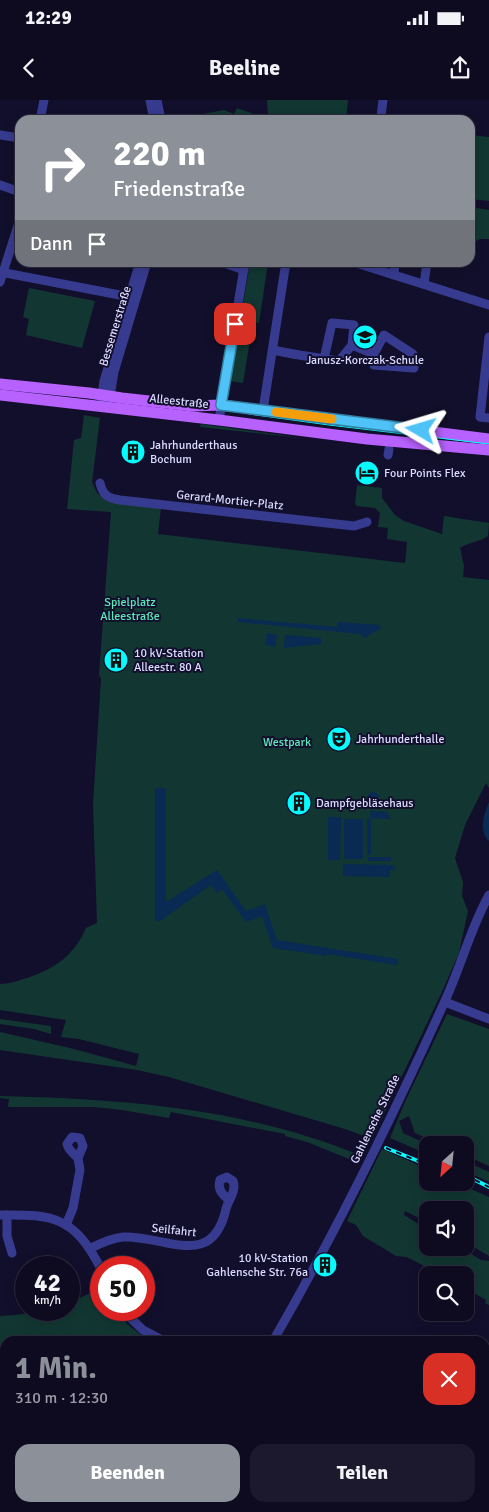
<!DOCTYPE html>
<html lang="de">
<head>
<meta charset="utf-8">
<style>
	body { margin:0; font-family:Signika,sans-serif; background:#1c192e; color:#f1f3f6; height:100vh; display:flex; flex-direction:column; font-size:19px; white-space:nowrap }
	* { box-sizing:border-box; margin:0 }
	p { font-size:16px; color:#9b9ba5 }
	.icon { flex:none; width:28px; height:28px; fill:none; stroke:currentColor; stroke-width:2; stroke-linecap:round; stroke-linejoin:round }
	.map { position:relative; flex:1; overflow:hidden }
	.drawer { position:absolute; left:0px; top:1236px; width:490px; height:176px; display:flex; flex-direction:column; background:#0e0b21; border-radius:15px 15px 0 0; box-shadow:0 2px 12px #0003,0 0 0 1px #2e2b3f }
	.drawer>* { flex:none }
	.guide { position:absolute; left:15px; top:15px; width:460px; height:152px; border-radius:15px; box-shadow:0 2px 12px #0003,0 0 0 1px #2e2b3f; background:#8c9099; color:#fff; overflow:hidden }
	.needle { width:32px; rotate:207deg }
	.fabs { position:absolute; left:419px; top:1036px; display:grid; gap:10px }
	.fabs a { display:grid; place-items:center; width:55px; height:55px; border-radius:10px; background:#0e0b21; box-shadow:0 2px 12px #0003,0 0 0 1px #2e2b3f; font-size:25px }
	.speed { position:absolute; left:15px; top:1156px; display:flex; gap:10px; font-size:25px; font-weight:700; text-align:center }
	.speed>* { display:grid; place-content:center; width:65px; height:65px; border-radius:50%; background:#0e0b21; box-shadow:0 2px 12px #0003,0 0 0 1px #2e2b3f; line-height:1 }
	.speed small { font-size:12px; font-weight:400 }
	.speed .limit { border:8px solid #d22; background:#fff; color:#111 }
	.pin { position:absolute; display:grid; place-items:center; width:42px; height:42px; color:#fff; margin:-21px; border-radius:10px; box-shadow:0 2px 8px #0006 }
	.me { position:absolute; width:55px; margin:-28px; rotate:277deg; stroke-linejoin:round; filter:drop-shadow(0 0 4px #0008) }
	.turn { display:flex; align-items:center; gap:18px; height:105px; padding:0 15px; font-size:22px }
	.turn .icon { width:65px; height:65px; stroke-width:2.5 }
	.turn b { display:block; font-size:35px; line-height:42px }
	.then { display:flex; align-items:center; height:48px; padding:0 15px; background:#0003; gap:10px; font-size:19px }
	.round { display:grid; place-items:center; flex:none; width:52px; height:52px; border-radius:15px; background:#1c192e }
	.summary { display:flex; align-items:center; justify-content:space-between; height:85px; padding:0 15px }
	h1 { font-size:30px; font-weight:700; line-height:38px; color:#8c9099 }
	.primary-button { display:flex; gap:10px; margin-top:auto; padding:10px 15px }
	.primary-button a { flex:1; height:58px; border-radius:15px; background:#8c9099; color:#fff; font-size:20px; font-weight:700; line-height:58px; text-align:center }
	.primary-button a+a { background:#1c192e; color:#f1f3f6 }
	.status { display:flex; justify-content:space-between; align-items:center; height:35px; padding:0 25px; background:#0e0b21; direction:ltr }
	.status svg { height:14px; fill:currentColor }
	header { display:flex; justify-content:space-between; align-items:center; height:65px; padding:0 15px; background:#0e0b21; font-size:22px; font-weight:700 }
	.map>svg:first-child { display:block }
	.green { fill:#123732 }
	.water { fill:#092a52 }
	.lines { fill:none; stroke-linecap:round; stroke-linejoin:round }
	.minor { stroke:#373b8f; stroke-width:9 }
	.major { stroke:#b761ff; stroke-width:11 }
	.tram { stroke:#06fbff; stroke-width:1 }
	.rail-casing { stroke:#06fbff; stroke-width:4 }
	.rail { stroke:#120f2c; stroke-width:2; stroke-dasharray:5.5; stroke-linecap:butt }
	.route-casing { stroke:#337fa1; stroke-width:12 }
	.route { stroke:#4fc3f7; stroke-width:9 }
	.slow { stroke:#f59e0b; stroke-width:9 }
	.labels { text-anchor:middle; stroke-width:4; stroke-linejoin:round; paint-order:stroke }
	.street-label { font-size:12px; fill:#dbdaff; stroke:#120f2c }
	.poi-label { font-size:12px; fill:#dbdaff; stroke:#120f2c; text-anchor:start }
	.park-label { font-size:12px; fill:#5ceaba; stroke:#120f2c }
</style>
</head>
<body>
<div class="status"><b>12:29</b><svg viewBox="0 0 49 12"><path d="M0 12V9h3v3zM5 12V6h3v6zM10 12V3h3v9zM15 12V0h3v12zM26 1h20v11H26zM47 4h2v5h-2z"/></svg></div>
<header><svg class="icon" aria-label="back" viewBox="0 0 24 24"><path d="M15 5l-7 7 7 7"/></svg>Beeline<svg class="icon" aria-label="share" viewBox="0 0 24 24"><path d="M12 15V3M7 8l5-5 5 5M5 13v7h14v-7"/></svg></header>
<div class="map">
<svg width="489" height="1412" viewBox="0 0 489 1412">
	<rect width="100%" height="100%" fill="#120f2c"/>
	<g class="green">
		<polygon points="267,0 348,0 346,20 171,20 224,10 234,14 237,8 268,19"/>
		<polygon points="470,35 489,37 489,101 470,99"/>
		<polygon points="470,107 489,110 489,139 480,139 470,144"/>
		<polygon points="250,163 268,163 259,223 253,222 243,283 230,281"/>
		<polygon points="29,188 95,201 82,248 26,235 29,219 23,217"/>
		<path d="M84 315 100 318 92 382 97 393 104 398 161 408 158 434 405 463 407 442 387 439 388 428 378 427 380 413 375 408 357 406 355 404 357 385 382 388V398L395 415 404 421 442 434 444 416 489 423 488 436C480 442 469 442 460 448L464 466 463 477 489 480V688L486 683 465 725 455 758 463 782 462 796 468 811 459 853 440 896 372 1039 345 1029 169 977 137 970 0 950V932L74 949 136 966 139 954 79 939 61 937 66 920 0 910V884C11 884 20 880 30 877 57 867 74 855 86 828L97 823 93 704 101 579 99 575 111 412 67 409 74 340 81 338Z"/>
		<polygon points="201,324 302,338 200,327"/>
		<polygon points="447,914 489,929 489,1066 465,1055 465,1045 442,1045 415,1033 409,1016 399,1021 403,1033 429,1045 428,1045 427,1054 390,1038 405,1002"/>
		<polygon points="0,919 51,926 51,934 34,929 0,924"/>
		<path d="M0 996C124 999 246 1008 362 1056L359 1063 307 1042 285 1036V1034L171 1012 169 1018 122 1010 95 1007H8L9 999 0 998Z"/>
		<polygon points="382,1049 427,1069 428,1082 457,1083 489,1097 489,1156 465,1142 465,1110 428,1110 427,1122 405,1111 404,1115 427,1129 428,1148 461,1148 481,1160 489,1161 489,1205 485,1203 486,1200 465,1188 465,1175 441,1175 407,1157 396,1156 363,1136 356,1125 347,1121"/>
		<polygon points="465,1061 489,1072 489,1082 465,1071"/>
		<path d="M101 1189V1210H117L127 1224 149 1241H5V1408H220L219 1412H0V1216C23 1215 46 1210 69 1210V1202Z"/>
	</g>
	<g class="water">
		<polygon points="237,518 337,527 338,522 380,525 381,528 364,538 360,534 238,522"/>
		<polygon points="267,533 277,535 275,547 265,545"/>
		<polygon points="285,535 321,538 321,544 284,548"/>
		<polygon points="155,688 166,688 166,802 217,770 246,811 265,804 277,840 398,859 397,865 327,854 326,856 273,848 262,816 246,822 222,789 217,793 211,785 160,821 155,821"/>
		<circle cx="373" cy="698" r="6"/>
		<path d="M489 702V741C478 731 484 714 489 702Z"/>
		<polygon points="370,711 387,712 391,719 367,718 370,717"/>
		<polygon points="328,717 341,717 340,760 328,760"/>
		<rect x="344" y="719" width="19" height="40"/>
		<rect x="367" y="719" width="4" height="36"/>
		<rect x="368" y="757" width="23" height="4"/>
		<polygon points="343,764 394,765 395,770 390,770 389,777 343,776"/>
	</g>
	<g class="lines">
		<g class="minor">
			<polyline points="150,0 154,20"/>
			<polyline points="157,0 161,20"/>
			<polyline points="381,17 383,0"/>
			<polyline points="40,20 44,0"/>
			<polyline points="0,35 20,38"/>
			<polyline points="0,85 20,92"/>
			<polyline points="221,162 244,170"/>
			<polyline points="353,162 489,205"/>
			<polyline points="0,172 130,197"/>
			<polyline points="394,175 395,162"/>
			<polyline points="0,182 20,119"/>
			<polyline points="424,184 427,162"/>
			<polygon points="384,235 413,254 414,268 374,265 374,254"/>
			<polyline points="489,237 480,317 489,318"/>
			<polyline points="352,245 374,254"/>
			<path d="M273 250C295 255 317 258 339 261L352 245 354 225 332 223 324 259"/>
			<polyline points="103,300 102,295 104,281 140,162"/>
			<polyline points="108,300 110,296 114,272 147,162"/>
			<polyline points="263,310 286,162"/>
			<polyline points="219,320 245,162"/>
			<polyline points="388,355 389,349"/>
			<path d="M100 383C103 395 107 398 120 400L354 426 367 422"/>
			<polyline points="445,902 489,919"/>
			<path d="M0 1115C55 1114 75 1118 101 1169"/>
			<polyline points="7,1115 7,1136 12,1153"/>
			<path d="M66 1125 73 1108 80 1070 78 1058 83 1046 80 1038 72 1037 67 1044C69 1051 73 1053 78 1058"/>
			<path d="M91 1148C101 1143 112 1138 123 1137 166 1135 212 1171 226 1109 228 1100 237 1091 233 1081L227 1077 220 1080C217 1089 222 1094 228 1099"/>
			<polyline points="122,1210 143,1230 164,1241"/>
			<path d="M273 1241C336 1132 392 1018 444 903 461 867 470 829 489 795"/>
			<polyline points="485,1332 489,1330"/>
			<polyline points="226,1412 227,1408"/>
			<polyline points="407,1412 408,1408"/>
		</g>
		<g class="major">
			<polyline points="0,284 89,293 122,298 193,306 221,305 489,339"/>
			<polyline points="0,295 219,320 367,339 489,350"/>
		</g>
		<polyline class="tram" points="249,314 329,325 489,344"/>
		<defs>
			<g id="rail">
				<polyline points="386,1048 428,1065"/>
				<polyline points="465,1075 489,1087"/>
			</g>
		</defs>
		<use href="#rail" class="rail-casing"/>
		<use href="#rail" class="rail"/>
	</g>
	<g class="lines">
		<defs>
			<polyline id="route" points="235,224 221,305 421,330"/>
		</defs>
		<use href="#route" class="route-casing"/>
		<use href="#route" class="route"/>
		<polyline class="slow" points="276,312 332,319"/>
	</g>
	<defs>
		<symbol id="school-disc" viewBox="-11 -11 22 22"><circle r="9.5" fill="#06fbff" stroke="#120f2c"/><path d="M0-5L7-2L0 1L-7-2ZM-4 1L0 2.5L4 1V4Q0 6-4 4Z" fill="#111"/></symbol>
		<symbol id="building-disc" viewBox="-11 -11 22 22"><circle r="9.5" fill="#06fbff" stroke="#120f2c"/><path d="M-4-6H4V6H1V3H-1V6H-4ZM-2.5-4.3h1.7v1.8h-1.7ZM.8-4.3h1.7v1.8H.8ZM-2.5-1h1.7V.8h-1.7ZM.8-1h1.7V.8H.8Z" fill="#111"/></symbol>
		<symbol id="hotel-disc" viewBox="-11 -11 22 22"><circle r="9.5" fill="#06fbff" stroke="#120f2c"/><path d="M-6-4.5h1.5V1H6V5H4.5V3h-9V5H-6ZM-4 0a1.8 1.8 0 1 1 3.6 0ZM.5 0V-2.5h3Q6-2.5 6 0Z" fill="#111"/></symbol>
		<symbol id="theatre-disc" viewBox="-11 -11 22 22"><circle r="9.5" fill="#06fbff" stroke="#120f2c"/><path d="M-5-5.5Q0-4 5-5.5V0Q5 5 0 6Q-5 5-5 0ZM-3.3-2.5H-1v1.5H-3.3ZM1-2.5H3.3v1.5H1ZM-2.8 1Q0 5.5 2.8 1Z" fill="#111"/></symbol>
	</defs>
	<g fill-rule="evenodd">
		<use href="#school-disc" x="351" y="223" width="28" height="28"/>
		<use href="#building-disc" x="119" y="338" width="28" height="28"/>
		<use href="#hotel-disc" x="353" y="359" width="28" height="28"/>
		<use href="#building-disc" x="102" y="546" width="28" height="28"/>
		<use href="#theatre-disc" x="325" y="625" width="28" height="28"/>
		<use href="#building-disc" x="285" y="689" width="28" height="28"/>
		<use href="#building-disc" x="311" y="1151" width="28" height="28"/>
	</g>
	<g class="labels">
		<g class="street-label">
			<text transform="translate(115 226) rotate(-73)" y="4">Bessemerstraße</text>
			<text transform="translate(179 301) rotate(6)" y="4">Alleestraße</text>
			<text transform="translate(230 400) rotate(6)" y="4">Gerard-Mortier-Platz</text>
			<text transform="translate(375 1019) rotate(-64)" y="4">Gahlensche Straße</text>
			<text transform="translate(174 1130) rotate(6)" y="4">Seilfahrt</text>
		</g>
		<g class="poi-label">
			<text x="365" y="264" text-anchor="middle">Janusz-Korczak-Schule</text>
			<text x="150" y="349">Jahrhunderthaus<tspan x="150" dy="14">Bochum</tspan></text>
			<text x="384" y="377">Four Points Flex</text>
			<text x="134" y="557">10 kV-Station<tspan x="134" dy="14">Alleestr. 80 A</tspan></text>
			<text x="356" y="643">Jahrhunderthalle</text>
			<text x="316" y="707">Dampfgebläsehaus</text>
			<text x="308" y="1162" text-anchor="end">10 kV-Station<tspan x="308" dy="14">Gahlensche Str. 76a</tspan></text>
		</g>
		<g class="park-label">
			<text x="130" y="506">Spielplatz<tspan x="130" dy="14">Alleestraße</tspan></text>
			<text x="287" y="646">Westpark</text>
		</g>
	</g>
</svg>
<div class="fabs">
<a><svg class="needle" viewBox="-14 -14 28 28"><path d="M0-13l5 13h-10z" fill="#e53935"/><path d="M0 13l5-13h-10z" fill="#9b9ba5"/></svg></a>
<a><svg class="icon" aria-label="sound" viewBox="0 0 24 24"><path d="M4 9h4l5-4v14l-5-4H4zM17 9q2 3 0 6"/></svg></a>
<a><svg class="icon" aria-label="search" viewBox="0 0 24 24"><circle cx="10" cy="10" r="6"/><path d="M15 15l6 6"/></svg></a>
</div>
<div class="speed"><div>42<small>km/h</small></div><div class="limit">50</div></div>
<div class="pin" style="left:235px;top:224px;background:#d93025"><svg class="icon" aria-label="arrive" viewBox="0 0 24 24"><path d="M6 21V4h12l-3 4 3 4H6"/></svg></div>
<svg class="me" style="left:421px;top:330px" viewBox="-20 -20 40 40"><path d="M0-17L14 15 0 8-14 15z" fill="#4fc3f7" stroke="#fff" stroke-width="4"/></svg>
<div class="guide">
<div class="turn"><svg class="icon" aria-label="right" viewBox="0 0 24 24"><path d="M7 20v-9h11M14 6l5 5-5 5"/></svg><div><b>220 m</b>Friedenstraße</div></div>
<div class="then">Dann<svg class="icon" aria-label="arrive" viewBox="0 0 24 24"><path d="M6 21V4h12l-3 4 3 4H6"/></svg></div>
</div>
<section class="drawer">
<div class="summary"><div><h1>1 Min.</h1><p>310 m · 12:30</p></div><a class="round" style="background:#d93025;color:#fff"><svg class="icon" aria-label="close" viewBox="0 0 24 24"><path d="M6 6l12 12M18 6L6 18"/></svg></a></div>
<div class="primary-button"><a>Beenden</a><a>Teilen</a></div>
</section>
</div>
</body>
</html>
